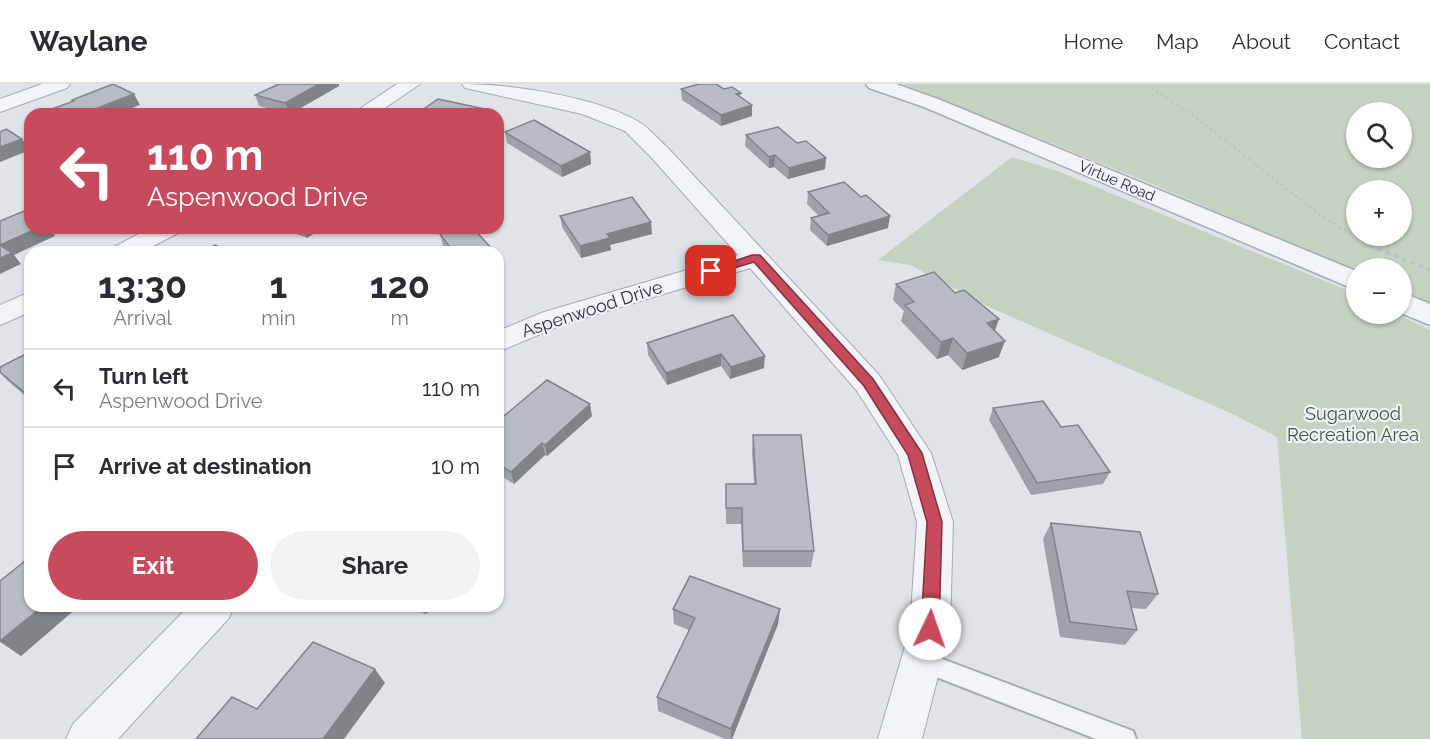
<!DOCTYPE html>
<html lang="en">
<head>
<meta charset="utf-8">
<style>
	body { margin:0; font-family:Raleway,sans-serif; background:#f2f2f3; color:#2b2b33; height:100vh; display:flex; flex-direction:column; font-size:22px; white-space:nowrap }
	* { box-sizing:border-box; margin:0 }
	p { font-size:20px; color:#7c7c81 }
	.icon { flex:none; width:33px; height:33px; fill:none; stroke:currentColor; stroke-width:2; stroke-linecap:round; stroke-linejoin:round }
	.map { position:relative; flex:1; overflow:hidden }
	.side { position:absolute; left:24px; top:162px; width:480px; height:366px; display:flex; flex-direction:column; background:#fff; border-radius:18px; box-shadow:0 2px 4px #0004 }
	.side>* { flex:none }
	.guide { position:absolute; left:24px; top:24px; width:480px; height:126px; border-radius:18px; box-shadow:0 2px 4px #0004; background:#c74b5c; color:#fff; overflow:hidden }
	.tools { position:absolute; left:1346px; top:18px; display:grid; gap:12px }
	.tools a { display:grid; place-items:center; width:66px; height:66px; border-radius:50%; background:#fff; box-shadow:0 2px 4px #0004; font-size:30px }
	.pin { position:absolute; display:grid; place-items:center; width:51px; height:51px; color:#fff; margin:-26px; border-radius:12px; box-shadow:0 3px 9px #0006 }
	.me { position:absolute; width:66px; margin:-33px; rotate:3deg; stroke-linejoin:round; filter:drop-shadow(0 0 4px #0008) }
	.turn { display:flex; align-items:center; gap:21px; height:126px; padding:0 24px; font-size:27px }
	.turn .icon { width:78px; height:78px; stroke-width:2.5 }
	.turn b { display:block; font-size:42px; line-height:51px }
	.eta { display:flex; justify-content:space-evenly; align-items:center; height:102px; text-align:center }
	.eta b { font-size:36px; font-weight:700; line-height:42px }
	.action { display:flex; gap:12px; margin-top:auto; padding:12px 24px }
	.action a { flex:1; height:69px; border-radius:36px; background:#c74b5c; color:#fff; font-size:24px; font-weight:700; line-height:69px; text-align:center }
	.action a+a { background:#f2f2f3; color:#2b2b33 }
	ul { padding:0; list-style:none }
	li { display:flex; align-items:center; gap:18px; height:78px; padding:0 24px; border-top:2px solid #e1e1e2 }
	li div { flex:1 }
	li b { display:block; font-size:22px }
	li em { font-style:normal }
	header { display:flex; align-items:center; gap:36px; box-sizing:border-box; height:84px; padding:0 30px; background:#fff; border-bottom:2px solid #e1e1e2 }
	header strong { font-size:28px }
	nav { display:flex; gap:33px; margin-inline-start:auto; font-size:21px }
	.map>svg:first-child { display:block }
	.green { fill:#c5d1c1; fill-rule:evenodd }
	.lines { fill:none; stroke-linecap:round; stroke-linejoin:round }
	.service-casing { stroke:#a5aab2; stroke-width:4 }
	.minor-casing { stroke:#a5aab2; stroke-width:2 }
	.tertiary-casing { stroke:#a5aab2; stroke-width:3 }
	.path-far1 { stroke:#bec1c7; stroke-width:2; stroke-dasharray:3 3; stroke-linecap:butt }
	.path { stroke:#bec1c7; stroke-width:4; stroke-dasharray:4.5 4.5; stroke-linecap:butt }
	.service { fill:#f2f4f7; fill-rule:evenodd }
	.minor { fill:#f2f4f7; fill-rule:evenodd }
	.tertiary { fill:#f2f4f7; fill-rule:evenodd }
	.wall { fill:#9da2a9 }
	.shaded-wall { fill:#808489 }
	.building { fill:#b7bcc4; stroke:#808489; stroke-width:1.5 }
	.route { fill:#c74b5c; stroke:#81313c; stroke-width:1.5 }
	.labels { text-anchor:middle; stroke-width:4.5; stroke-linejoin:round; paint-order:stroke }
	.far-street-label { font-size:15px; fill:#29313e; stroke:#eff2f6 }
	.street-label { font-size:18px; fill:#29313e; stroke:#eff2f6 }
	.park-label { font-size:18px; fill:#3d5937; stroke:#eff2f6 }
</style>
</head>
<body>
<header>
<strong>Waylane</strong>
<nav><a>Home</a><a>Map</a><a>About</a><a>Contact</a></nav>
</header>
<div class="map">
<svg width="1430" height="655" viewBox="0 0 1430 655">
	<rect width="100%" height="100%" fill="#e0e3e8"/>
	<g class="green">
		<path d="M902 0H1430V219L1401 206V184H1356V187L1140 95ZM1356 28H1401V74H1356ZM1356 106H1401V152H1356Z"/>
		<polygon points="1012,73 1057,87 1356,210 1356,230 1397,230 1430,246 1430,655 1302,655 1277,353 1237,332 989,223 910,181 878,176"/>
	</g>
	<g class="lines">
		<defs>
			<polygon id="service" points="921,567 1125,644 1133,647 1136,655 1096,655 913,584 910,577 913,570"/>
			<g id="minor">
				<polygon points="42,0 70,0 67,4 0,28 0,15"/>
				<polygon points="397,0 420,0 376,30 352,30"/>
				<path d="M462 0C511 0 597 13 639 38 649 44 658 55 667 63L879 291 931 369 953 438 950 545 922 655H878L910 545 917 438 898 371 857 307 750 184 564 240 498 268V247L544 228 738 171 651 73 625 47 582 30 465 4Z"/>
				<polygon points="150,144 181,144 178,149 142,168 110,168 114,163"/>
				<polygon points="30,208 30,228 0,241 0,221"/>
				<polygon points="189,522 234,522 229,534 118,655 66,655 73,640"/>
			</g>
			<g id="tertiary">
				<polygon points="866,0 896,0 938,15 1356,187 1356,206 924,23 869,4"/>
				<polygon points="1401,208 1430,220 1430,241 1401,229"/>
			</g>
		</defs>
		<use href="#service" class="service-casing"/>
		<use href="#minor" class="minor-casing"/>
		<use href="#tertiary" class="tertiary-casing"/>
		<polyline class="path-far1" points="1146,0 1198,35 1320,131 1372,163"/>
		<polyline class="path" points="1369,161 1430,186"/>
		<use href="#service" class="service"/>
		<use href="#minor" class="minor"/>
		<use href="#tertiary" class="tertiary"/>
	</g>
	<g class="wall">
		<polygon points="279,0 339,0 339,2 290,30 259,22 255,11"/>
		<polygon points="681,5 724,5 741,9 740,13 752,21 752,32 721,42 682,16"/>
		<polygon points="505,48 590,68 591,80 562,93 507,59"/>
		<polygon points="746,51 797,59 826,74 825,85 788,95 774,83 769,84 745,62"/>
		<polygon points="808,108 861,113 888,144 827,162 810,146 811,134 819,132 807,120"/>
		<polygon points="560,132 652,150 610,161 611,166 581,174 562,143"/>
		<polygon points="281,144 322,144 307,154"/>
		<polygon points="440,150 493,168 448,168 443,162"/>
		<polygon points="896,200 995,247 999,273 962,286 948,271 937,275 901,237 904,227 893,216"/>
		<polygon points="733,231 764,284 730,295 721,282 667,301 648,271 647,259"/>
		<polygon points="30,268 30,316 8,297 0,289 0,283"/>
		<polygon points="993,324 1061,343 1110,388 1103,400 1031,411 989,336"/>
		<polygon points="592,332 547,372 545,371 514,400 498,390 498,337"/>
		<polygon points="753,351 814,467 811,483 743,483 741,440 726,440 726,400 754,400 752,368"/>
		<polygon points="1051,439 1158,510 1146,525 1131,524 1137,546 1125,561 1060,553 1043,455"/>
		<polygon points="0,497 30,522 79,522 21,572 0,558"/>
		<polygon points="406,522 432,522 426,530"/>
		<polygon points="673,525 780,525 778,540 732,655 725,655 658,627 657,613 689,546 674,540"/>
	</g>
	<g class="shaded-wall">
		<polygon points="319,0 339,0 339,2 290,30 285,19"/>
		<polygon points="134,10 140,21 117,30 82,30"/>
		<polygon points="752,21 752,32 721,42 721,31"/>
		<polygon points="22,55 30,66 0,78 0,63"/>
		<polygon points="590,68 591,80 562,93 561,82"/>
		<polygon points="775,71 774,83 769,84 769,73"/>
		<polygon points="826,74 825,85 788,95 789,84"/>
		<polygon points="890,132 888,144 827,162 828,151"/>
		<polygon points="651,138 652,150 610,161 611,166 581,174 580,162 607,150"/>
		<polygon points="38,144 49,144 55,152 14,171 21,180 0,190 0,161"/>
		<polygon points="303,144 322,144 307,154"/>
		<polygon points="999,235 993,252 987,239"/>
		<polygon points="953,254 948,271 937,275 941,258"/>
		<polygon points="1005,257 999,273 962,286 967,269"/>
		<polygon points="721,270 721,282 667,301 666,289"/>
		<polygon points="765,272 764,284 730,295 731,283"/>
		<polygon points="30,304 30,315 24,308"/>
		<polygon points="590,320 592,332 547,372 545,361"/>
		<polygon points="542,359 545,371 514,400 511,388"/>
		<polygon points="43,522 79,522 21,572 0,557"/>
		<polygon points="422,522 432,522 426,530"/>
		<polygon points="780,525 778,540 732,655 731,655 731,645"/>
		<polygon points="375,585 385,599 344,655 323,655"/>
	</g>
	<g class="building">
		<polygon points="113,0 134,10 82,30 61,30 52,25 74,17 72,16"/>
		<polygon points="279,0 319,0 285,19 255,11"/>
		<polygon points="699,0 716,0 724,5 732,3 741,9 736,10 752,21 721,31 681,5"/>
		<polygon points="438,15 489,26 484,30 406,30 412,26 419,28"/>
		<polygon points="241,25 255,30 231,30"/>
		<polygon points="534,36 590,68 561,82 505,48"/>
		<polygon points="778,43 797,59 806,57 826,74 789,84 775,71 769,73 746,51"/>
		<polygon points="6,45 22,55 0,63 0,48"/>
		<polygon points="844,98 861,113 866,111 890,132 828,151 811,134 829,129 808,108"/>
		<polygon points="632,113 651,138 607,150 610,154 580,162 560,132"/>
		<polygon points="24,127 30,130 30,144 38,144 0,161 12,169 0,174 0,137"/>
		<polygon points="457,144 473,144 493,166 489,168 447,168 452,166 440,150"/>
		<polygon points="215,161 229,168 203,168"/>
		<polygon points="934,188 955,209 964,206 999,235 987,239 1005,257 967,269 953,254 941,258 905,221 914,218 896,200"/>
		<polygon points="733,231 765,272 731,283 721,270 666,289 647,259"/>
		<polygon points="30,268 30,304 24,308 0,288 0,283"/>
		<polygon points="547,296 590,320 545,361 542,359 511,388 498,380 498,337"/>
		<polygon points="1043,317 1061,343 1078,341 1110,388 1037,399 993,324"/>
		<polygon points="753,351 801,351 814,467 743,467 742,424 726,424 726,400 756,400"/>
		<polygon points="1051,439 1140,448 1158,510 1127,507 1137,546 1070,538"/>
		<polygon points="30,473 30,522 43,522 0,557 0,497"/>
		<polygon points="690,492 780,525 731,645 657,613 695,534 673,525"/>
		<polygon points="313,558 375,585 323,655 196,655 232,613 257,625"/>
	</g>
	<polygon class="route" points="752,171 760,171 873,295 922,369 942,438 939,545 936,550 930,553 924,550 921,545 927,438 908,371 864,302 754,178 711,191 705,187"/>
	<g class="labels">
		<g class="far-street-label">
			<text transform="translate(1117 97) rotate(23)" y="5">Virtue Road</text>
		</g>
		<g class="street-label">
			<text transform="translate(592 225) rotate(-18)" y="6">Aspenwood Drive</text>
		</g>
		<g class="park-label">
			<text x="1353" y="336">Sugarwood<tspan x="1353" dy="21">Recreation Area</tspan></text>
		</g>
	</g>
</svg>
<div class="tools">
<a><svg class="icon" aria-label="search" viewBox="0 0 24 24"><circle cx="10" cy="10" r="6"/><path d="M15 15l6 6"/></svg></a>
<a>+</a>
<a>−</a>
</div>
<div class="pin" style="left:711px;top:187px;background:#d93025"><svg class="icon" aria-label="arrive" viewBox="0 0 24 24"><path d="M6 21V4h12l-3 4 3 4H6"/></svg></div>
<svg class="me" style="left:930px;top:545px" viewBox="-20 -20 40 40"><circle r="19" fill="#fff"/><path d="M0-13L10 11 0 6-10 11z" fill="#c74b5c"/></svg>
<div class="guide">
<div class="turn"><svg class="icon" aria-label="left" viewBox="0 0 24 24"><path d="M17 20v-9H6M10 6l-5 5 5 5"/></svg><div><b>110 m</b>Aspenwood Drive</div></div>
</div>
<section class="side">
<div class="eta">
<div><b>13:30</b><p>Arrival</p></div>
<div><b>1</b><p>min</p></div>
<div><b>120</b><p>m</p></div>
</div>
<ul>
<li><svg class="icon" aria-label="left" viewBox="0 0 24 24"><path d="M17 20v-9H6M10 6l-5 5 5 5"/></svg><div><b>Turn left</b><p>Aspenwood Drive</p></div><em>110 m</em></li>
<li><svg class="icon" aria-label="arrive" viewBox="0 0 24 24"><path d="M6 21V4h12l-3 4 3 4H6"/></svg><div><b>Arrive at destination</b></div><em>10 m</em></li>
</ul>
<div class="action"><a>Exit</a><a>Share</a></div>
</section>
</div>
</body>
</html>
